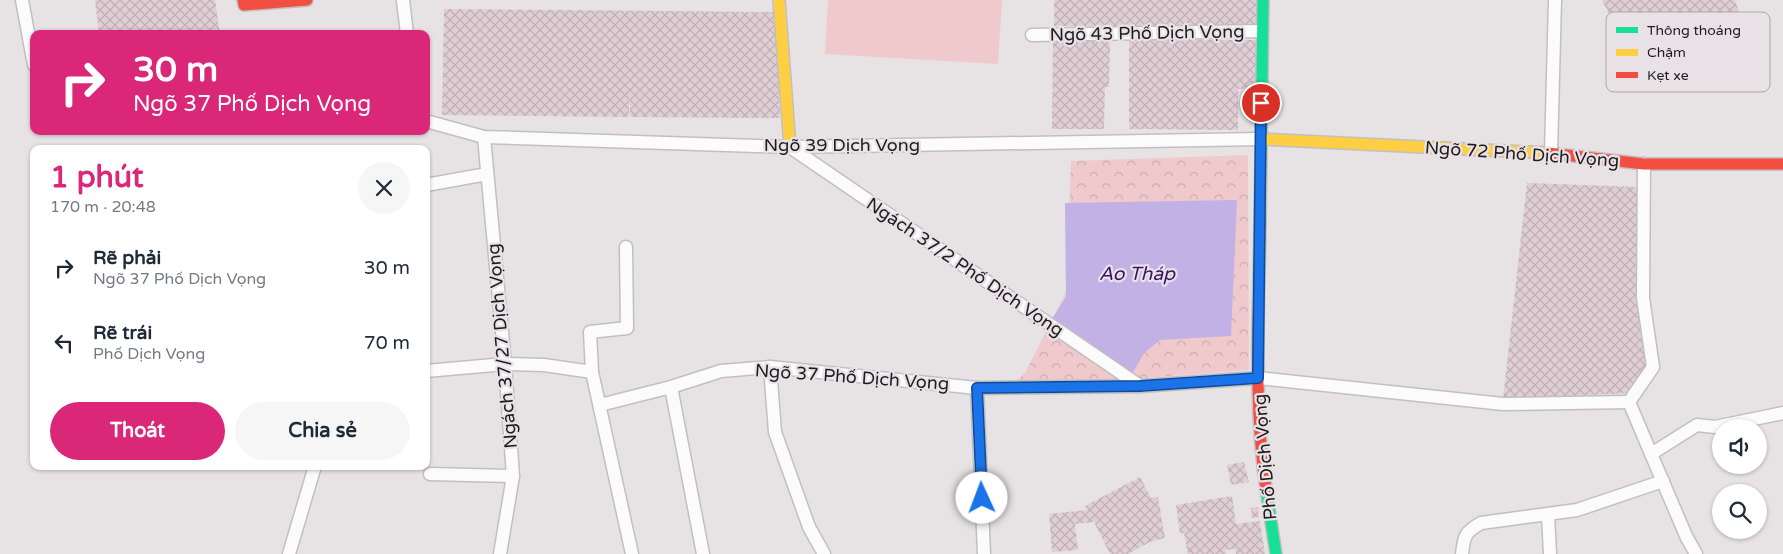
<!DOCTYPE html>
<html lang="vi">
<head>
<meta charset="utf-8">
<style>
	body { margin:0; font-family:"Varela Round",sans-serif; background:#f6f6f7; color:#1f2937; height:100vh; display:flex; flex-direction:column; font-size:19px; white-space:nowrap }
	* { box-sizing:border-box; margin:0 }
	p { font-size:16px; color:#747a83 }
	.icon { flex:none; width:28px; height:28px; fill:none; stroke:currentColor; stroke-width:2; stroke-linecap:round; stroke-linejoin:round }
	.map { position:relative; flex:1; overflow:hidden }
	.sheet { position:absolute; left:30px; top:145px; width:400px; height:325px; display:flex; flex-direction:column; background:#fff; border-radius:10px; box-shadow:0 1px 4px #0004 }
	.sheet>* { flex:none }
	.hud { position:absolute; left:30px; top:30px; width:400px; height:105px; border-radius:10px; box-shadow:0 1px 4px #0004; background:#db2777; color:#fff; overflow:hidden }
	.controls { position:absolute; left:1712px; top:419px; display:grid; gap:10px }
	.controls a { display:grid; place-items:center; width:55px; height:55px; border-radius:50%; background:#fff; box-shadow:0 1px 4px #0004; font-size:25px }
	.pin { position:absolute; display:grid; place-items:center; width:42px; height:42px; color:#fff; margin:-21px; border:2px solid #fff; border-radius:50%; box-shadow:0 1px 5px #0007 }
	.me { position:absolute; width:55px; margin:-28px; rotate:358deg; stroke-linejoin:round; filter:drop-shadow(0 0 4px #0008) }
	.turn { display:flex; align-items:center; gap:18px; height:105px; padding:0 20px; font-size:22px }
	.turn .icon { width:65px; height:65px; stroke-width:2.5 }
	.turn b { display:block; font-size:35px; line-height:42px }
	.round { display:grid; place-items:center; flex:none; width:52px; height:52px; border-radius:26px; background:#f6f6f7 }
	.summary { display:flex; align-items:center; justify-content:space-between; height:85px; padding:0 20px }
	h1 { font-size:30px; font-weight:800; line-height:38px; color:#db2777 }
	.cta { display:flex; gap:10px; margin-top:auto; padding:10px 20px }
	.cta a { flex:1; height:58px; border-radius:30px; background:#db2777; color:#fff; font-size:20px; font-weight:800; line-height:58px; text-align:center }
	.cta a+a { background:#f6f6f7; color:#1f2937 }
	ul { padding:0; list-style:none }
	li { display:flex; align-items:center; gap:15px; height:75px; padding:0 20px }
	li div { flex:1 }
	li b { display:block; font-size:19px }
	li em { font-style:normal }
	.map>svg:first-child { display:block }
	.park { fill:url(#park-crowns) }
	.pitch { fill:#efc9cc }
	.water { fill:#c1b1e5 }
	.building { fill:url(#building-cross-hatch) }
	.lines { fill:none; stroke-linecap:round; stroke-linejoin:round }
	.lane-casing { stroke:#c2bfc1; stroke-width:15 }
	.fast-casing { stroke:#c2bfc1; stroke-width:14 }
	.slow-casing { stroke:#c2bfc1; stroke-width:14 }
	.jam-casing { stroke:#c2bfc1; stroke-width:14 }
	.lane { stroke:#fbfbfb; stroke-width:12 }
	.fast { stroke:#16e098; stroke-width:11 }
	.slow { stroke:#ffcf43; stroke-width:11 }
	.jam { stroke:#f24e42; stroke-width:11 }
	.route-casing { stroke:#114b97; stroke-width:12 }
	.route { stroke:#1a73e8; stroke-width:9 }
	.labels { text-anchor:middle; stroke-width:4.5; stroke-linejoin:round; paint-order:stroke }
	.street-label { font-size:18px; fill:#1e1c1e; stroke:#e8e2e6 }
	.water-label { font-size:19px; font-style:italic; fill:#361165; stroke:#e8e2e6 }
	.key { fill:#e8e2e6; stroke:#aba7aa; stroke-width:1 }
	.key-label { font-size:14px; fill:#1e1c1e }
</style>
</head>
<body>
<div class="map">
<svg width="1783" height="554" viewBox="0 0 1783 554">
	<defs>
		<pattern id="park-crowns" width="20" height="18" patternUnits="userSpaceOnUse" patternTransform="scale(1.25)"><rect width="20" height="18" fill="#efc9cc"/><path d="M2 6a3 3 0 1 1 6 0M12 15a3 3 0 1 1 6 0" fill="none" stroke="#ccacaf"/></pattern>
		<pattern id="building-cross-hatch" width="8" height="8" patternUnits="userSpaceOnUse" patternTransform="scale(1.25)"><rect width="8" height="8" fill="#e0ced5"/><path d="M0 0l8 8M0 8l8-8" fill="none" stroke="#c0b0b6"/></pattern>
	</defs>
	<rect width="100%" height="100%" fill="#e7e3e5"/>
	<polygon class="park" points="1248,155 1249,370 1008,388 1025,373 1066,292 1071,161"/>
	<polygon class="pitch" points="828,0 1002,0 998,64 825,54"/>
	<polygon class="water" points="1237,200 1231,336 1160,340 1144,353 1132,374 1050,322 1066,297 1065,203"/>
	<g class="building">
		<polygon points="95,0 215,0 220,34 99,34"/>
		<polygon points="1054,0 1258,0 1258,27 1054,26"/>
		<polygon points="1602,0 1735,0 1749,43 1721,53 1722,86 1619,88 1614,24"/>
		<polygon points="444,9 776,12 780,118 630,117 630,90 629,117 442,115"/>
		<polygon points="1053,38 1110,39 1109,87 1105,87 1104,129 1052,129"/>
		<polygon points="1129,39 1259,40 1258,88 1238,89 1238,130 1129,129"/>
		<polygon points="1527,183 1639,187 1649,363 1632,393 1503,399"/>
		<polygon points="1244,462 1249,482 1231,485 1227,465"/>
		<polygon points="1140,477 1151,498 1158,497 1165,538 1150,542 1128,554 1110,554 1094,522 1075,524 1078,550 1052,552 1049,514 1087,510 1085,506"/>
		<polygon points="1232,496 1236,524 1260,521 1265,554 1236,554 1235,549 1225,550 1226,554 1188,554 1184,533 1180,534 1176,505"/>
		<polygon points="1258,507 1259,517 1252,518 1251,508"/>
	</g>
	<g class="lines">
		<defs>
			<g id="lane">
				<polyline points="22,0 34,65"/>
				<polyline points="403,0 407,34"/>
				<polyline points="1032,35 1262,31"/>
				<polyline points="426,121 484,137 790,147 1260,139"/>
				<polyline points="484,137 505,364 513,476 500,554"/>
				<polyline points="790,147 1140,386"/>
				<polyline points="1551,153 1555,0"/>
				<polyline points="426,185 487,174"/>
				<polyline points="626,247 627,328 590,332 592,372 632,554"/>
				<polyline points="770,367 775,432 809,527 824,554"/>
				<polyline points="426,371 505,364 544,365 592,372"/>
				<polyline points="671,387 703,554"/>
				<polyline points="977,388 984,554"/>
				<polyline points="1629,402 1653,367 1643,298 1644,164"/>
				<polyline points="1629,402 1686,536 1696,554"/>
				<polyline points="600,405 671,387 721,371 770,367 977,388 1140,386 1258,378 1503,404 1629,402"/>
				<polyline points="1651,454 1697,425 1715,427 1783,413"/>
				<polyline points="430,474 513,476"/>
				<polyline points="1548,515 1550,554"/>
				<polyline points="289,554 315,466"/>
				<path d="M1462 554C1464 536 1465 532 1481 523L1577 510 1663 481"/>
			</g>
			<g id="fast">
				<polyline points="1260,224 1263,0"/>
				<polyline points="1266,489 1276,554"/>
			</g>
			<g id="slow">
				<polyline points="779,0 790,147"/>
				<polyline points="1260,139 1548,153"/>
			</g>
			<g id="jam">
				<polyline points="243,0 244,5 307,0"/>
				<polyline points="1548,153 1644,164 1783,164"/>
				<path d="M1260 224C1259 312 1253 402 1266 489"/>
			</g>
		</defs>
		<use href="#lane" class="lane-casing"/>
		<use href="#fast" class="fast-casing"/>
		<use href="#slow" class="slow-casing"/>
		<use href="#jam" class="jam-casing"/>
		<use href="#lane" class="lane"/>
		<use href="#fast" class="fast"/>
		<use href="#slow" class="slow"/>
		<use href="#jam" class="jam"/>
	</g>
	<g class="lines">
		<defs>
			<polyline id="route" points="982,498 977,388 1140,386 1258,378 1261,103"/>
		</defs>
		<use href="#route" class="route-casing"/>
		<use href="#route" class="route"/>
	</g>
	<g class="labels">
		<g class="street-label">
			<text transform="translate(1147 33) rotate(-1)" y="6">Ngõ 43 Phố Dịch Vọng</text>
			<text x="842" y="151">Ngõ 39 Dịch Vọng</text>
			<text transform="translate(1522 154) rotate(4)" y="6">Ngõ 72 Phố Dịch Vọng</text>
			<text transform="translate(965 267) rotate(34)" y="6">Ngách 37/2 Phố Dịch Vọng</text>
			<text transform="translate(502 346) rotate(-95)" y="6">Ngách 37/27 Dịch Vọng</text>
			<text transform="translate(852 377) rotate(4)" y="6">Ngõ 37 Phố Dịch Vọng</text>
			<text transform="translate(1265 457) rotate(-95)" y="6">Phố Dịch Vọng</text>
		</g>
		<g class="water-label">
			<text x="1137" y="280">Ao Tháp</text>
		</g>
	</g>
	<rect x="1606" y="12" width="164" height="80" rx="8" class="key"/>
	<rect x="1616" y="27" width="22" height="6" fill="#16e098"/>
	<rect x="1616" y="49" width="22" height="7" fill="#ffcf43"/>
	<rect x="1616" y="72" width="22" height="6" fill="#f24e42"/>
	<g class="key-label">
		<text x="1647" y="35">Thông thoáng</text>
		<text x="1647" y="57">Chậm</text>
		<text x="1647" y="80">Kẹt xe</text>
	</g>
</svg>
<div class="controls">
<a><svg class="icon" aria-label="sound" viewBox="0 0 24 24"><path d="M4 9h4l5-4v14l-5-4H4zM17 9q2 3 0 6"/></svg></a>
<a><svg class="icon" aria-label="search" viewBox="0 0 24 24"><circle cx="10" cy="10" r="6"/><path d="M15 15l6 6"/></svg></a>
</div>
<div class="pin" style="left:1261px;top:103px;background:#d93025"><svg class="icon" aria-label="arrive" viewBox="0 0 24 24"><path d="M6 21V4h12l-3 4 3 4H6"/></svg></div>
<svg class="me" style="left:982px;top:498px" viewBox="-20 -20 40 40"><circle r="19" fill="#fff"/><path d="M0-13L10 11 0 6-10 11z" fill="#1a73e8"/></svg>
<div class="hud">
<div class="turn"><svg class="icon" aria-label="right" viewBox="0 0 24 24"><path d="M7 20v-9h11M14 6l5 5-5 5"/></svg><div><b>30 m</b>Ngõ 37 Phố Dịch Vọng</div></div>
</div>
<section class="sheet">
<div class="summary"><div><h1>1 phút</h1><p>170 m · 20:48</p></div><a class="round"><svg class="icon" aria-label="close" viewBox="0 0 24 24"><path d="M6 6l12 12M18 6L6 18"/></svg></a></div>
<ul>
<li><svg class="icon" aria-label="right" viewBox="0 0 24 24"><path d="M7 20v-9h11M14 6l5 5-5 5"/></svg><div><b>Rẽ phải</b><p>Ngõ 37 Phố Dịch Vọng</p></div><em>30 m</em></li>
<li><svg class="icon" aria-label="left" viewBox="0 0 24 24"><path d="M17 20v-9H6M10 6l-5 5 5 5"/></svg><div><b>Rẽ trái</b><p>Phố Dịch Vọng</p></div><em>70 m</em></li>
</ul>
<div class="cta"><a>Thoát</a><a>Chia sẻ</a></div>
</section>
</div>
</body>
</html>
